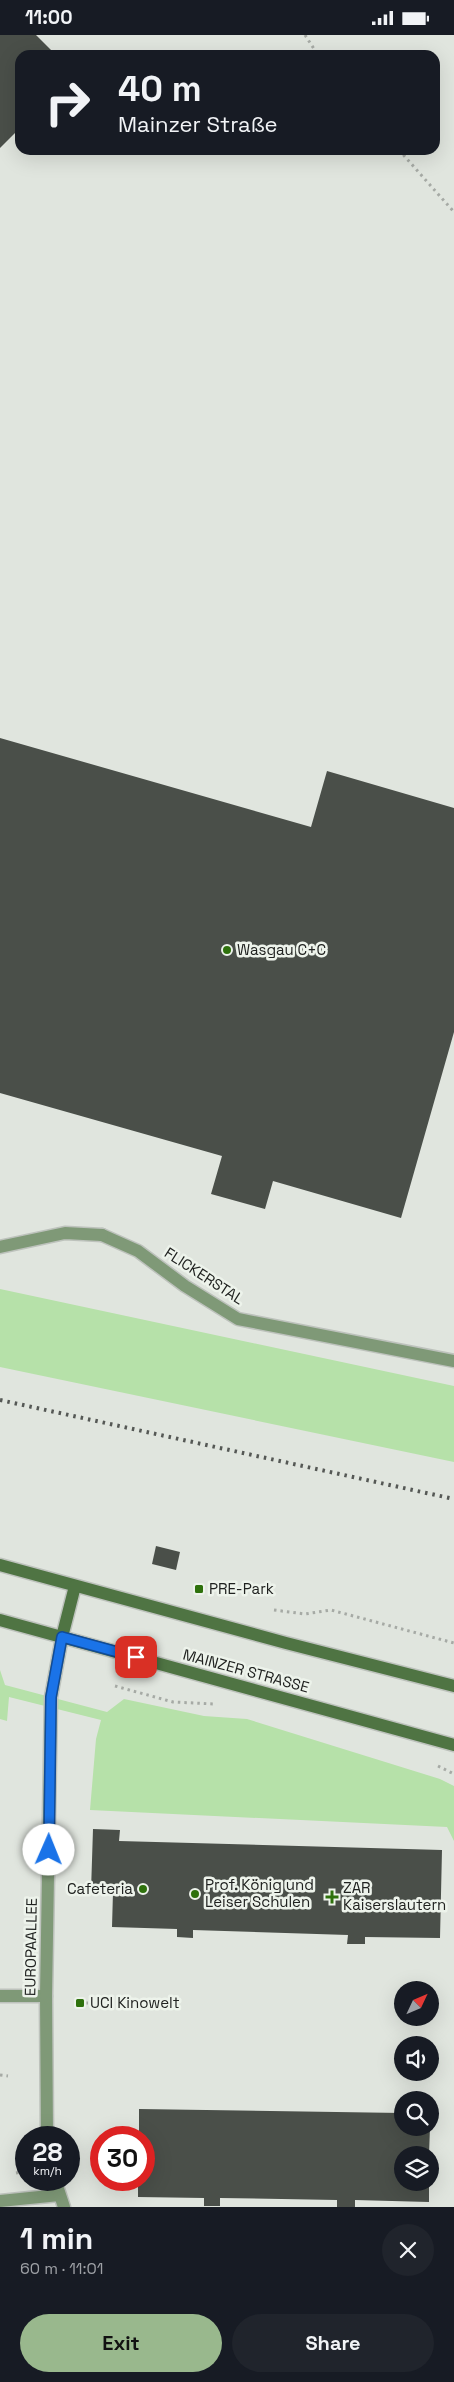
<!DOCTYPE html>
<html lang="en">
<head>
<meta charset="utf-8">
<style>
	body { margin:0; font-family:"Space Grotesk",sans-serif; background:#20242c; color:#f1f3f6; height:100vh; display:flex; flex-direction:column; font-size:19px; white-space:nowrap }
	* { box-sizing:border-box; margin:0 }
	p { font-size:16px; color:#9ea1a6 }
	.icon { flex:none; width:28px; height:28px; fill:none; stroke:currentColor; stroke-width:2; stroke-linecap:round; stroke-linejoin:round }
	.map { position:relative; height:2172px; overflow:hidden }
	.panel { display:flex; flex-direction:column; background:#171b24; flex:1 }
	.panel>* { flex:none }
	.banner { position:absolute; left:15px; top:15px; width:425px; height:105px; border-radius:15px; box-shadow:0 5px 20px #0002; background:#171b24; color:#f1f3f6; overflow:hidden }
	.needle { width:32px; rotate:46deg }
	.tools { position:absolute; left:394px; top:1946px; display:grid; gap:10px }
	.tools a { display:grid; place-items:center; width:45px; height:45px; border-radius:50%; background:#171b24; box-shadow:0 5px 20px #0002; font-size:25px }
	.speed { position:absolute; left:15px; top:2091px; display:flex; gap:10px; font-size:25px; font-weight:700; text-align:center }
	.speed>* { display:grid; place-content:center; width:65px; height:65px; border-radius:50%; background:#171b24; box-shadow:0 5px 20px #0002; line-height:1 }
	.speed small { font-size:12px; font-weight:400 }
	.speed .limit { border:8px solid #d22; background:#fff; color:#111 }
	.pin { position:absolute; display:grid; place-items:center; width:42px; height:42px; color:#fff; margin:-21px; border-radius:10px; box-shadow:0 2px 8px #0006 }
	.me { position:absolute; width:55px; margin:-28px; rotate:1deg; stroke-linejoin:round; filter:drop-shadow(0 0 4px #0008) }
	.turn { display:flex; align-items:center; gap:18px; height:105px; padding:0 20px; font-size:22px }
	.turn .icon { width:65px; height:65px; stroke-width:2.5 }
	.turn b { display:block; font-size:35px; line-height:42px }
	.round { display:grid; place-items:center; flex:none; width:52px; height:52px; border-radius:26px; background:#20242c }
	.head { display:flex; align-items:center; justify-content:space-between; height:85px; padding:0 20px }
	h1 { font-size:30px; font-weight:700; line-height:38px }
	.action { display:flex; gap:10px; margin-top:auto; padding:10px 20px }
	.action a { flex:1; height:58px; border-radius:30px; background:#99b88d; color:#111; font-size:20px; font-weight:700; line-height:58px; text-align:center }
	.action a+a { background:#20242c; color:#f1f3f6 }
	.status { display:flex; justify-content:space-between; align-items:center; height:35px; padding:0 25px; background:#171b24; direction:ltr }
	.status svg { height:14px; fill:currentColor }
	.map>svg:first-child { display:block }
	.green { fill:#b6e1a9 }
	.building { fill:#4a4f49 }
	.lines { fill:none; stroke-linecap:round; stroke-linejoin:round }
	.service-casing { stroke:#bdc2bc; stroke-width:15 }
	.minor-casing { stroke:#bdc2bc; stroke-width:15 }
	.secondary-casing { stroke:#bdc2bc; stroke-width:15 }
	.path { stroke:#a6aaa5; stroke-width:3; stroke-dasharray:2.5 4; stroke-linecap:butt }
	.service { stroke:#7f9977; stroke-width:12 }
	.minor { stroke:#7f9977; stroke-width:12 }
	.secondary { stroke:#4f7443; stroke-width:12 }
	.rail { stroke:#555855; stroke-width:4; stroke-dasharray:2.5 5; stroke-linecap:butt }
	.route-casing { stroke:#114b97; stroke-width:12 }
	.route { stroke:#1a73e8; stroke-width:9 }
	.poi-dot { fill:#2e710c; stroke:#edf3eb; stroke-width:2 }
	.labels { text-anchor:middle; stroke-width:5; stroke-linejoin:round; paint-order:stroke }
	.poi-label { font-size:15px; fill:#202220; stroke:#edf3eb; text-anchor:start }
	.street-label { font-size:15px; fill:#202220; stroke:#edf3eb }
</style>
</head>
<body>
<div class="status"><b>11:00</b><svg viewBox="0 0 49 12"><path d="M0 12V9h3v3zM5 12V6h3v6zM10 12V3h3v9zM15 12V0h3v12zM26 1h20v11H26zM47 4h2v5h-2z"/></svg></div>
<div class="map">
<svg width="454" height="2172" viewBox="0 0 454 2172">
	<rect width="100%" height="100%" fill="#e0e5de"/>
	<g class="green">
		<polygon points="0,1254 454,1351 454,1427 0,1332"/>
		<polygon points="0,1635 5,1650 107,1677 124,1664 204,1681 247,1684 440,1744 454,1751 454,1806 447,1792 90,1775 96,1704 101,1685 9,1662 7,1686 0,1684"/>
	</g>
	<g class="building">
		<polygon points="0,0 36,0 56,20 20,20 20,93 0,113"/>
		<polygon points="0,703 311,792 327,736 454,773 454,997 401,1183 273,1146 265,1174 211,1159 222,1121 0,1058"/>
		<polygon points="156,1511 180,1517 176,1535 152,1529"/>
		<polygon points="93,1794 120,1795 119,1806 442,1815 440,1903 365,1902 365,1909 347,1909 348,1900 193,1895 193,1903 177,1902 177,1894 112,1892 113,1857 91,1856"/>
		<polygon points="139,2074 402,2078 402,2092 430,2092 429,2120 402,2120 402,2148 429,2148 429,2167 355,2165 355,2172 337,2172 337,2165 220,2163 220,2171 204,2171 204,2163 138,2162 138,2145 144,2145 144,2102 139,2102"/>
	</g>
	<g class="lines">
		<defs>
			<g id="service">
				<polyline points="102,1200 138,1216 185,1251 238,1284 454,1326"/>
				<polyline points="0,2166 59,2160"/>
			</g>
			<g id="minor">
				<polyline points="0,1212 65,1198 102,1200"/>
				<polyline points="0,1961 46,1961"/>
				<polyline points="47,2102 46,1961 51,1662 62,1602"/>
				<polyline points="55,2145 64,2172"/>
			</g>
			<g id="secondary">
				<polyline points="0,1530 286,1608 454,1651"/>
				<polyline points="0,1585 454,1710"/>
				<polyline points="62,1602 75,1551"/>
			</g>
		</defs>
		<use href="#service" class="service-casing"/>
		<use href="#minor" class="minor-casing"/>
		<use href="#secondary" class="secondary-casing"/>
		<g class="path">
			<polyline points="305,0 318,20"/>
			<polyline points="399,115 454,177"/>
			<polyline points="274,1575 305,1579 331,1575 454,1608"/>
			<polyline points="115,1651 173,1667 214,1669"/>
			<polyline points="438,1731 454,1739"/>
			<polyline points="80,1968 88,1968"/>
			<polyline points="0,2040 8,2041"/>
			<polyline points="16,2138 26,2136"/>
		</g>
		<use href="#service" class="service"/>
		<use href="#minor" class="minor"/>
		<use href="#secondary" class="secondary"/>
		<polyline class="rail" points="0,1365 454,1464"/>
	</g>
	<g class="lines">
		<defs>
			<polyline id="route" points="49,1815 51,1662 62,1602 136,1622"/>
		</defs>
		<use href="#route" class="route-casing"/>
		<use href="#route" class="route"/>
	</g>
	<g class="poi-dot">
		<circle cx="227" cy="915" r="5"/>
		<rect x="194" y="1549" width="10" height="10" rx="2.5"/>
		<circle cx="143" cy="1854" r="5"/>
		<circle cx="195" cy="1859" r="5"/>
		<path d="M329.5 1854.5h5v5h5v5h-5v5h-5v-5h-5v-5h5z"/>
		<rect x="75" y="1963" width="10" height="10" rx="2.5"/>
	</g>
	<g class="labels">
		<g class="poi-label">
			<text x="237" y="920">Wasgau C+C</text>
			<text x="209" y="1559">PRE-Park</text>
			<text x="205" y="1855">Prof. König und<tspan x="205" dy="17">Leiser Schulen</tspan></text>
			<text x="343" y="1858">ZAR<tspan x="343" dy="17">Kaiserslautern</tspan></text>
			<text x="133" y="1859" text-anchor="end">Cafeteria</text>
			<text x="90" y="1973">UCI Kinowelt</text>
		</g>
		<g class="street-label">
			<text transform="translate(204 1241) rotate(33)" y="5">FLICKERSTAL</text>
			<text transform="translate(246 1636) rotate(15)" y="5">MAINZER STRASSE</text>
			<text transform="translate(31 1912) rotate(-89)" y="5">EUROPAALLEE</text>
		</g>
	</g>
</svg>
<div class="tools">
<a><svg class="needle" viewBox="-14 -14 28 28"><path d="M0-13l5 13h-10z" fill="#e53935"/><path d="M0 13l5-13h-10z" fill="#9ea1a6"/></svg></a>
<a><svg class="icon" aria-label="sound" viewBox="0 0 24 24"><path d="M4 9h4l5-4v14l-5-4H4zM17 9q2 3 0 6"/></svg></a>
<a><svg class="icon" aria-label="search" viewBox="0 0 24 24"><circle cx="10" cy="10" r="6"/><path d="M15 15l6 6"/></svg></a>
<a><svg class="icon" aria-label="layers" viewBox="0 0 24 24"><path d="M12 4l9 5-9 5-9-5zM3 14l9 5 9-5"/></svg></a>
</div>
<div class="speed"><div>28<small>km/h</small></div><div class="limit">30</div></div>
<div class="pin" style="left:136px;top:1622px;background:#d93025"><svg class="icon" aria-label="arrive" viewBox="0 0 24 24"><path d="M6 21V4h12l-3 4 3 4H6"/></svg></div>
<svg class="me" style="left:49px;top:1815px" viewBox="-20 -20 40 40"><circle r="19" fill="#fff"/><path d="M0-13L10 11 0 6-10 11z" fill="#1a73e8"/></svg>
<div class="banner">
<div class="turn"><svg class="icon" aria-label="right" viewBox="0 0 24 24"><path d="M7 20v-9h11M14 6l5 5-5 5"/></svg><div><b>40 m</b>Mainzer Straße</div></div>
</div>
</div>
<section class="panel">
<div class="head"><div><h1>1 min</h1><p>60 m · 11:01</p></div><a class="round"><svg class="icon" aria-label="close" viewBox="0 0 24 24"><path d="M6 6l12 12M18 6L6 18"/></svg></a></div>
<div class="action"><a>Exit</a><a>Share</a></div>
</section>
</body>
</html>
